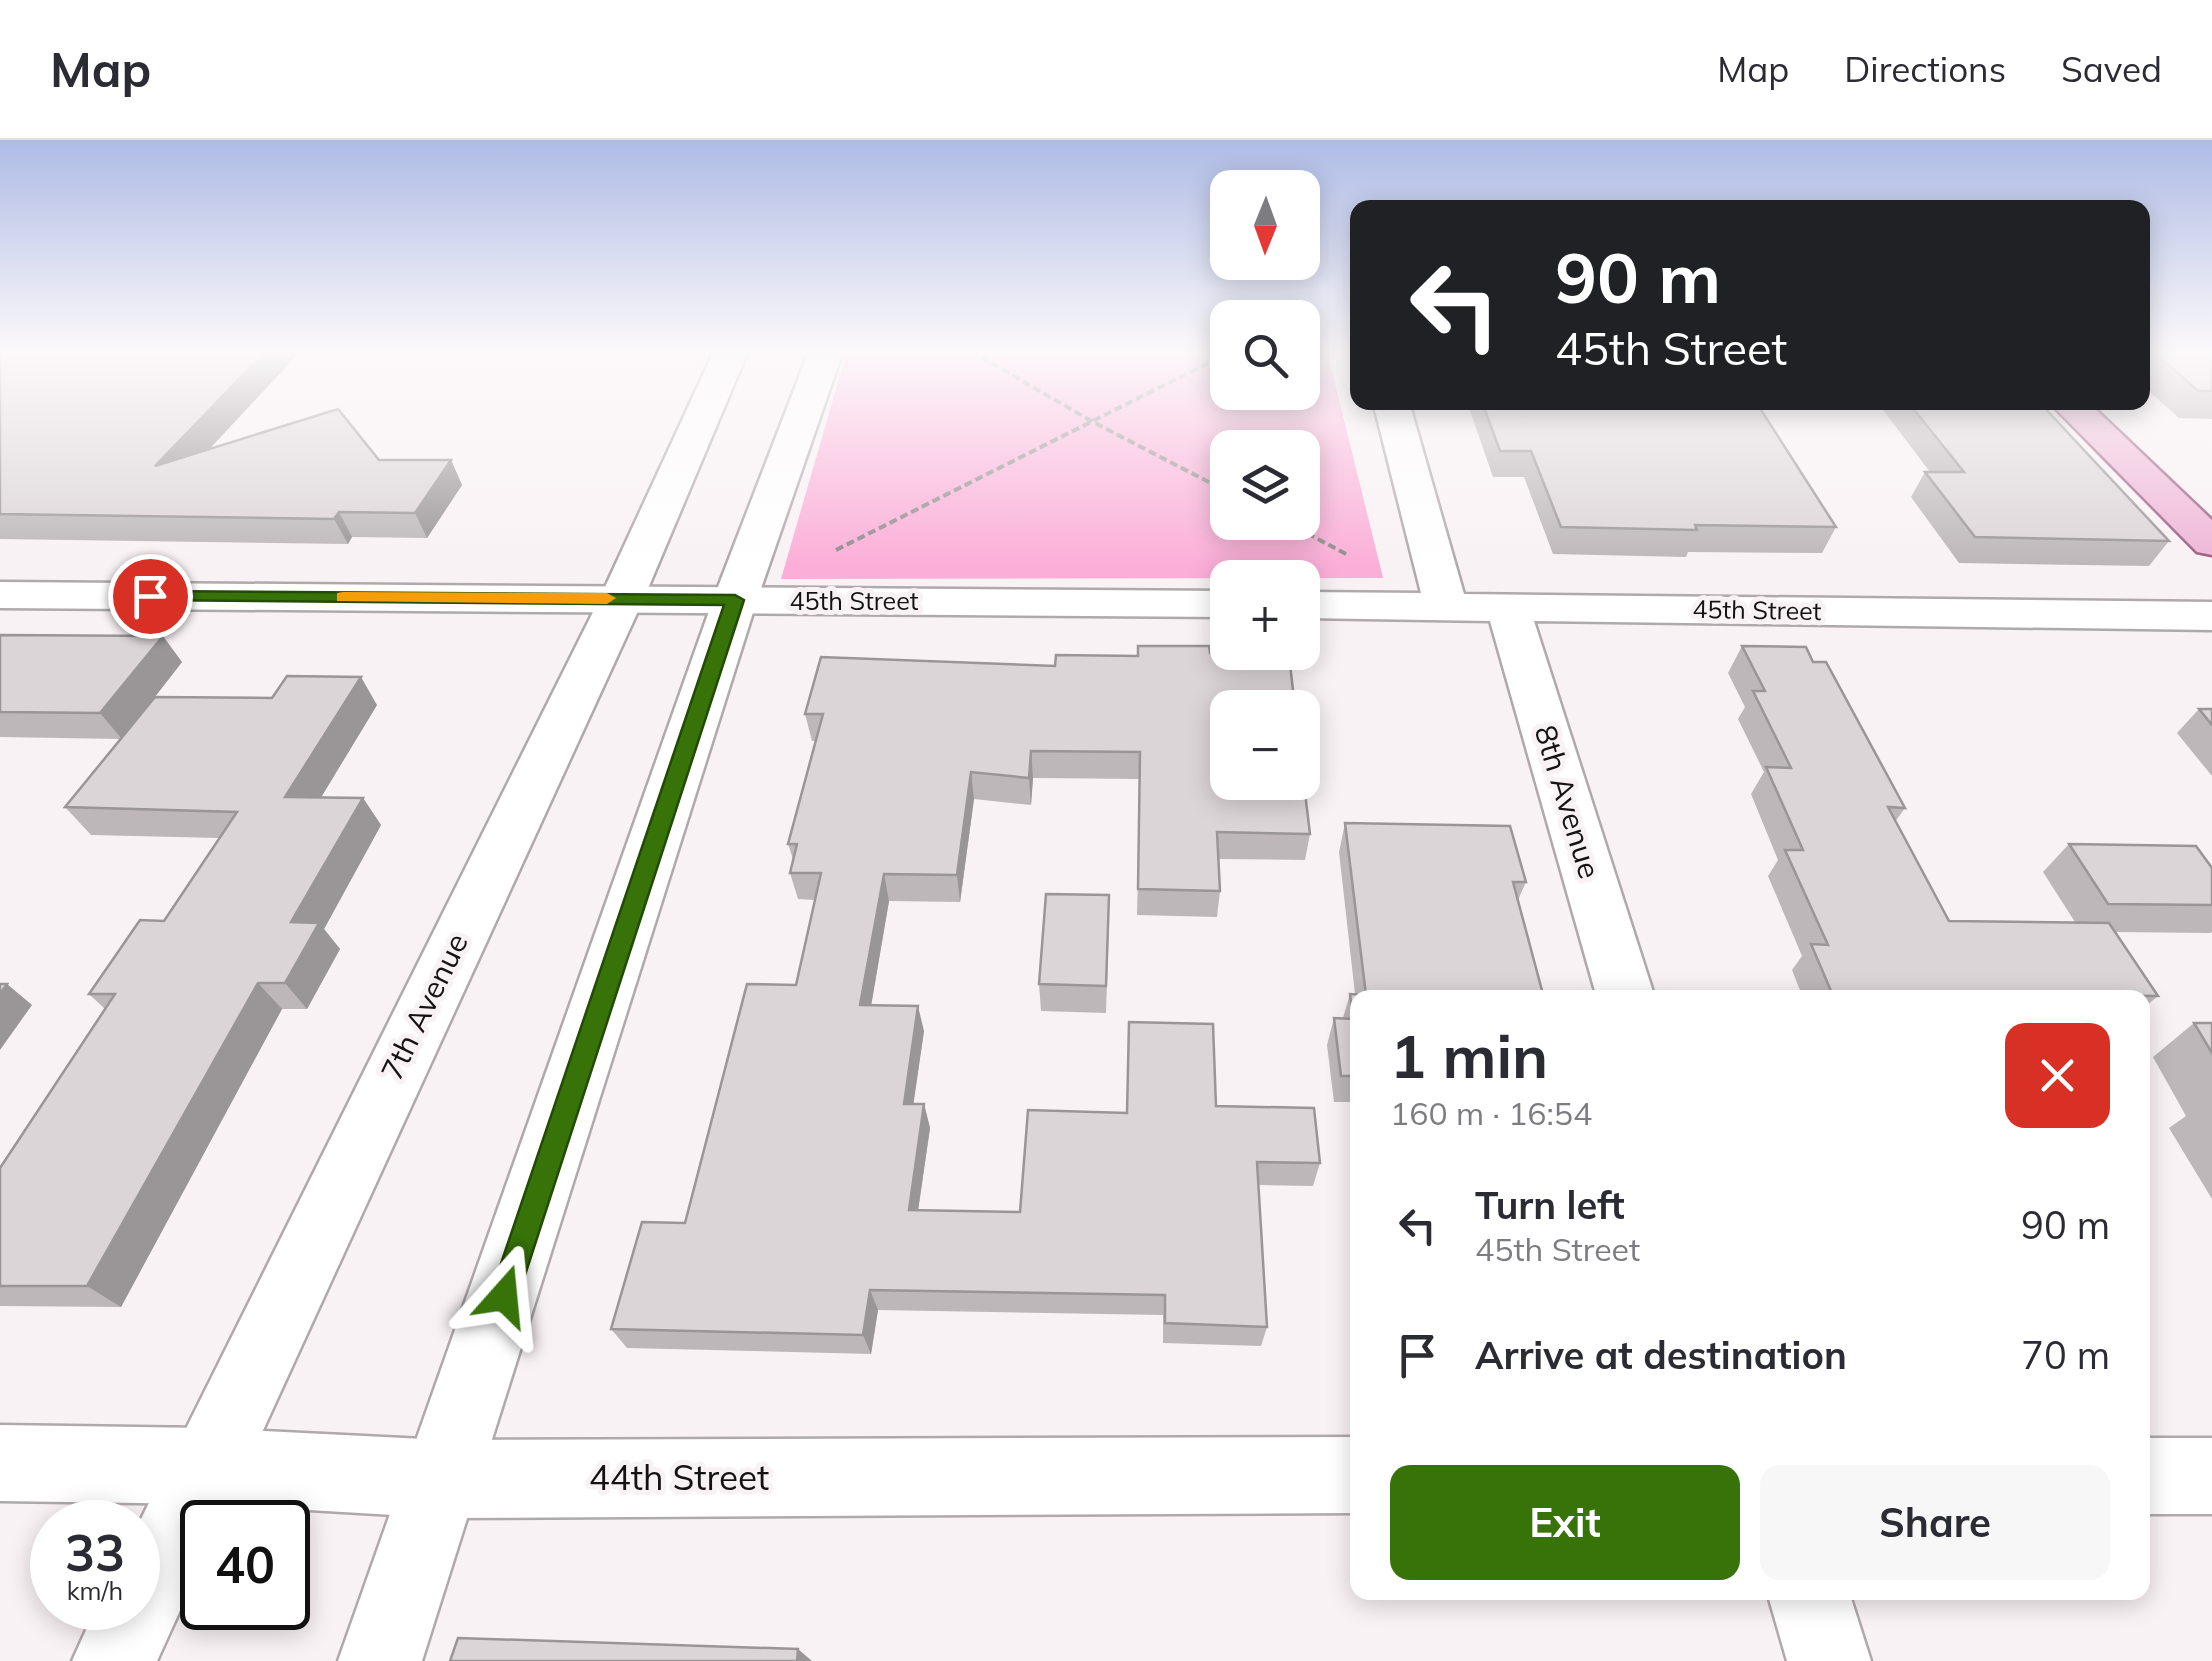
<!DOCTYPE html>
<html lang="en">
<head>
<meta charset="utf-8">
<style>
	body { margin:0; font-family:Mulish,sans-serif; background:#f7f7f7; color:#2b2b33; height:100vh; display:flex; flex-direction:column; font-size:38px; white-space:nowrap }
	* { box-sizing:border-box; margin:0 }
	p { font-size:32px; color:#7c7c81 }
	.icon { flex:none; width:55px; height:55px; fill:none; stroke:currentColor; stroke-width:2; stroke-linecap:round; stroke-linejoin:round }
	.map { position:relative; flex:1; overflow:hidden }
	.panel { position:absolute; left:1350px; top:850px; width:800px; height:610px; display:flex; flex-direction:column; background:#fff; border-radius:20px; box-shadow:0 5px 25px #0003 }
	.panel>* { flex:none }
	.banner { position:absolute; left:1350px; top:60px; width:800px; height:210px; border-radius:20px; box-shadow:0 5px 25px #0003; background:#202124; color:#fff; overflow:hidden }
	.needle { width:65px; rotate:181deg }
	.tools { position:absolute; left:1210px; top:30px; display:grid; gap:20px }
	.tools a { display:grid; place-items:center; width:110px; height:110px; border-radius:20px; background:#fff; box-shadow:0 5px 25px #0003; font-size:50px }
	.speed { position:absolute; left:30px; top:1360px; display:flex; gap:20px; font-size:50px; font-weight:700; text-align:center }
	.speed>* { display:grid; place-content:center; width:130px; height:130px; border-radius:50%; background:#fff; box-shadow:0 5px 25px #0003; line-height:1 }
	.speed small { font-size:25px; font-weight:400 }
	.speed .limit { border:5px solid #111; border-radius:15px; background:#fff; color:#111 }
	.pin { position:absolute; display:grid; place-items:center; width:85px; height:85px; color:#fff; margin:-42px; border:5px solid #fff; border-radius:50%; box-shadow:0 2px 10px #0007 }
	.me { position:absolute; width:110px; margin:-55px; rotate:18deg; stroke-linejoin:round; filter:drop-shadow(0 0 8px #0008) }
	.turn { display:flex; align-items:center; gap:35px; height:210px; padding:0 40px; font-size:45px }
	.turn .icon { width:130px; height:130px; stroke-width:2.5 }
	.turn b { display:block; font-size:70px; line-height:85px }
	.round { display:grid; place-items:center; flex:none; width:105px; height:105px; border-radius:20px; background:#f7f7f7 }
	.headline { display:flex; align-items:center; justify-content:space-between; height:170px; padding:0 40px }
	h1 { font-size:60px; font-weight:700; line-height:75px }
	.cta { display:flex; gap:20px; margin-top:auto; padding:20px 40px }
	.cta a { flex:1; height:115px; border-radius:20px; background:#377308; color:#fff; font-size:40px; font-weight:700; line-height:115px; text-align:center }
	.cta a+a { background:#f7f7f7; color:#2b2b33 }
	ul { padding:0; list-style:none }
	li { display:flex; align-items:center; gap:30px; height:130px; padding:0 40px }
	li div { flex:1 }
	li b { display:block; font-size:38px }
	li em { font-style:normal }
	header { display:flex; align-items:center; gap:60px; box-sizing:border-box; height:140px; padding:0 50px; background:#fff; border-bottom:2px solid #e1e1e2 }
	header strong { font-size:48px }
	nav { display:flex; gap:55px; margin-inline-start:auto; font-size:35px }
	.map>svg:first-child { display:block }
	.green { fill:#fbafd8; fill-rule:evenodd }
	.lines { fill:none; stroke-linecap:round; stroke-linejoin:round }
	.street-casing { stroke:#b0a9ac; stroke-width:5 }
	.secondary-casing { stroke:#b0a9ac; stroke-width:5 }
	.primary-casing { stroke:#9c5d81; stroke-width:5 }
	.path { stroke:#918c8e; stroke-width:4; stroke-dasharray:8 4; stroke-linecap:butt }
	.street { fill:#fff; fill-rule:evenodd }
	.secondary { fill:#fff; fill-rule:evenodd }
	.primary { fill:#efb6d7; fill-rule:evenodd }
	.wall { fill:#bdb7ba }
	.shaded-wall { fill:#9a9597 }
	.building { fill:#dcd5d8; stroke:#9a9597; stroke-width:2.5 }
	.route { fill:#377308; stroke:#244b05; stroke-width:2.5 }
	.slow { fill:#f59e0b }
	.labels { text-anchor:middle; stroke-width:10; stroke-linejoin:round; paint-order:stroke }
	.far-street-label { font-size:25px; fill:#141213; stroke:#f9f2f5 }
	.street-label { font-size:30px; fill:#141213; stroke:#f9f2f5 }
	.near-street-label { font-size:35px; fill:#141213; stroke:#f9f2f5 }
</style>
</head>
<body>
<header>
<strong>Map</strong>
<nav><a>Map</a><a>Directions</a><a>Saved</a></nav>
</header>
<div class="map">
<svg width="2212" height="1521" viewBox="0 0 2212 1521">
	<rect width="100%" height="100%" fill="#f9f2f5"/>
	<path class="green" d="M847 211H1227L1228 252H1302L1303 211H1327L1383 438 781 439ZM1228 308H1302V382H1228Z"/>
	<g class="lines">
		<defs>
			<g id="street">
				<polygon points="1373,262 1409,262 1464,454 2212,462 2212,490 1534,481 1655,858 1597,858 1490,481 1302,478 1302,452 1421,453"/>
				<polygon points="0,442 1228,451 1228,477 0,468"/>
				<polygon points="0,1285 205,1288 444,1300 1358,1297 1358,1373 444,1378 205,1364 0,1361"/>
				<rect x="2142" y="1298" width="70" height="76"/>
				<polygon points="1767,1452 1849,1452 1871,1521 1787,1521"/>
			</g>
			<g id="secondary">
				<polygon points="714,211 748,211 644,458 221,1382 202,1382 202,1422 157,1521 72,1521 96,1468 138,1468 138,1385 600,458"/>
				<polygon points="809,211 843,211 757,460 422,1521 338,1521 713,460"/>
			</g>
			<polygon id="primary" points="2049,262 2088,262 2212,380 2212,415 2197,412"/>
		</defs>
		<use href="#street" class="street-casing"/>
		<use href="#secondary" class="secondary-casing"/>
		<use href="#primary" class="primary-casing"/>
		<g class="path">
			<polyline points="971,211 1093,282 1228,352"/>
			<polyline points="1286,382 1348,415"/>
			<polyline points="836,410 1228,213"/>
		</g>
		<use href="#street" class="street"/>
		<use href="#secondary" class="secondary"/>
		<use href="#primary" class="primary"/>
	</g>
	<g class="wall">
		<polygon points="0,211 301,211 210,308 379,320 451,320 462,345 427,398 352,397 348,404 0,399"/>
		<polygon points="2142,211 2212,211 2212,279 2179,278 2142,245"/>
		<polygon points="1467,262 1756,262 1836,387 1822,413 1688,412 1686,417 1553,414 1524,337 1493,337"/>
		<polygon points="1877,262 2039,262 2169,401 2149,426 1959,423 1911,357 1925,332 1930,332"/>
		<polygon points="0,495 182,522 144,571 377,565 321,657 363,658 381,685 324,789 340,809 307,869 282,869 121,1167 0,1166 0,1028 105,869 89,854 164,781 219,698 91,695 65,667 121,599 0,597"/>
		<polygon points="1742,506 1813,522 1905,668 1895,682 1949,781 2075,782 2043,732 2069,704 2212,728 2212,792 2210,793 2115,792 2158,856 2142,869 2142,858 1803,858 1792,830 1802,816 1768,736 1778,720 1751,654 1764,632 1738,579 1745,567 1728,533"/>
		<polygon points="1210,513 1310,694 1305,720 1218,719 1220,751 1217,777 1137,775 1140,639 1033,638 1031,665 974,659 960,762 889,761 871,865 924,891 913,964 924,964 930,988 918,1070 1020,1072 1127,973 1216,966 1320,1023 1313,1046 1258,1045 1267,1187 1261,1206 1163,1203 1163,1175 878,1170 871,1214 627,1208 611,1189 685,1083 796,845 815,760 798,759 790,733 793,719 788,704 816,601 812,601 805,574 1055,526 1138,516"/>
		<polygon points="2199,569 2212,569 2212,636 2177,593"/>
		<polygon points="1345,683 1526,742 1518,760 1544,858 1358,858 1358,962 1334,962 1327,905 1334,878 1343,878 1350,854 1355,854 1339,712"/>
		<polygon points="1109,783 1106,873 1041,871 1039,844"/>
		<polygon points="2194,883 2212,883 2212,1059 2169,988 2186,976 2153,917"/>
	</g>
	<g class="shaded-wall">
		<polygon points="266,211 301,211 171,350 155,326"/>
		<polygon points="451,320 462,345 427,398 415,373"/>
		<polygon points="339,372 352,397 348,404 334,379"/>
		<polygon points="163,496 182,522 122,599 100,573"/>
		<polygon points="361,537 377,565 305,684 285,657"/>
		<polygon points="1031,611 1033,638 1031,665 1029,638"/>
		<polygon points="971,632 974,659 960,762 957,735"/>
		<polygon points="363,658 381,685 324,789 340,809 307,869 285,843 291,782"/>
		<polygon points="884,734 889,761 867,890 860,865"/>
		<polygon points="258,843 282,869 121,1167 87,1146"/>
		<polygon points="7,844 32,865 0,910 0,854"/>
		<polygon points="918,866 924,891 910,988 904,964"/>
		<polygon points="924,964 930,988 915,1092 909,1070"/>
		<polygon points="870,1150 878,1170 871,1214 863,1195"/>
		<polygon points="798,1509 812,1521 797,1521"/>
	</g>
	<g class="building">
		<polygon points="0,211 266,211 155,326 338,269 379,320 451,320 415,373 339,372 334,379 0,374"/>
		<polygon points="2153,211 2212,211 2212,251 2198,251"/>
		<polygon points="1482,262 1756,262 1836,387 1695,385 1697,390 1561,387 1531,311 1500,311"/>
		<polygon points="1908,262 2039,262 2169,401 1975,397 1925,332 1964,332"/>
		<polygon points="0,495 163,496 100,573 0,572"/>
		<polygon points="1138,506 1209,506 1210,513 1289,515 1295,568 1228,568 1228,642 1302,642 1302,628 1310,694 1217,692 1220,751 1138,749 1140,612 1031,611 1029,638 971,632 957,735 884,734 860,865 918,866 904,964 924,964 909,1070 1020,1072 1028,970 1127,973 1129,882 1213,884 1216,966 1314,968 1320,1023 1257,1022 1267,1187 1165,1183 1165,1155 870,1150 863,1195 611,1189 642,1082 685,1083 747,844 796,845 821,733 790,733 797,704 788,704 823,574 805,574 821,517 1055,526 1056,515 1138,516"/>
		<polygon points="1742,506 1806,507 1813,522 1826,522 1905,668 1888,667 1949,781 2109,783 2158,856 2021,854 2023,858 1834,858 1811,804 1828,805 1785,710 1803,710 1766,627 1791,628 1753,551 1765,551"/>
		<polygon points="287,536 361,537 285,657 363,658 291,782 319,783 285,843 258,843 87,1146 0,1146 0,1028 115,854 89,854 140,780 164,781 237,672 65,667 155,557 272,558"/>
		<polygon points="2199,569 2212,569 2212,585"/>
		<polygon points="1345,683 1510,686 1526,742 1513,742 1544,858 1358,858 1358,936 1341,936 1334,878 1353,879 1350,854 1366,855"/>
		<polygon points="2069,704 2196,706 2212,728 2212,765 2108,764"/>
		<polygon points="1046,754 1109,755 1106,846 1039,844"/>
		<polygon points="0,844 7,844 0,854"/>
		<polygon points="2194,883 2212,883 2212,913"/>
		<polygon points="458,1498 798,1509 797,1521 450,1521"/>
	</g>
	<linearGradient id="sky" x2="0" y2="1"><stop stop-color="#aebbe5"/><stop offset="0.5" stop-color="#fcf9fa"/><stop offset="1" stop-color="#fcf9fa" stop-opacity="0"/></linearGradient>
	<rect width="2212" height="424" fill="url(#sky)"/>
	<polygon class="route" points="150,451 735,455 744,460 515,1166 504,1170 494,1166 490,1156 724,465 144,460 141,456"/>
	<polygon class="slow" points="343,452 607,453 616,458 607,464 337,461 337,453"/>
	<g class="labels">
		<g class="far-street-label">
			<text x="854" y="470">45th Street</text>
			<text transform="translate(1757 470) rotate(1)" y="9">45th Street</text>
		</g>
		<g class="street-label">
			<text transform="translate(1567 662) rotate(73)" y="10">8th Avenue</text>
			<text transform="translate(425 867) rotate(-64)" y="10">7th Avenue</text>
		</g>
		<g class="near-street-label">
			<text x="679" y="1350">44th Street</text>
		</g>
	</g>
</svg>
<div class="tools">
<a><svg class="needle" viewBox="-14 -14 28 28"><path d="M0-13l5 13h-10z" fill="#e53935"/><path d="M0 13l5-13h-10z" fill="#7c7c81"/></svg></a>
<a><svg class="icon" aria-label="search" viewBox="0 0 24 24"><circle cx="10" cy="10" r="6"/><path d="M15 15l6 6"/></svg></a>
<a><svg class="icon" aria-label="layers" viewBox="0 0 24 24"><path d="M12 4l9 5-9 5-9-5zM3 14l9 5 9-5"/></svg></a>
<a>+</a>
<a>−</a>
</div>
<div class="speed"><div>33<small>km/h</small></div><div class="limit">40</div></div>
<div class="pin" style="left:150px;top:456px;background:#d93025"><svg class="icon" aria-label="arrive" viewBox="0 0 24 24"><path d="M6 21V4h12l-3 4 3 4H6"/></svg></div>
<svg class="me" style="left:504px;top:1156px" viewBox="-20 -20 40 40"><path d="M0-17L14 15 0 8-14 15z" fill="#377308" stroke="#fff" stroke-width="4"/></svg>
<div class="banner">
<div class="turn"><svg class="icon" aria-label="left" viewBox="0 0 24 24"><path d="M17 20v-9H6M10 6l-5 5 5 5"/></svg><div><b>90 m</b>45th Street</div></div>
</div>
<section class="panel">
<div class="headline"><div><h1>1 min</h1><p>160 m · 16:54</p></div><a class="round" style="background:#d93025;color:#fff"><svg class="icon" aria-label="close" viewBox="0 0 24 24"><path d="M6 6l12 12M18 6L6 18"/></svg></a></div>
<ul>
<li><svg class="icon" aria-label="left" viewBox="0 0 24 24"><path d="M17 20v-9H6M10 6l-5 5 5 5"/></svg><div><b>Turn left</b><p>45th Street</p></div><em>90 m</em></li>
<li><svg class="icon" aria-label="arrive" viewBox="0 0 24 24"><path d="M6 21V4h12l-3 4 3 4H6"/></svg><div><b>Arrive at destination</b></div><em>70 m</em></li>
</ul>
<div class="cta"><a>Exit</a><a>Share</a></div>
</section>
</div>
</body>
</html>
